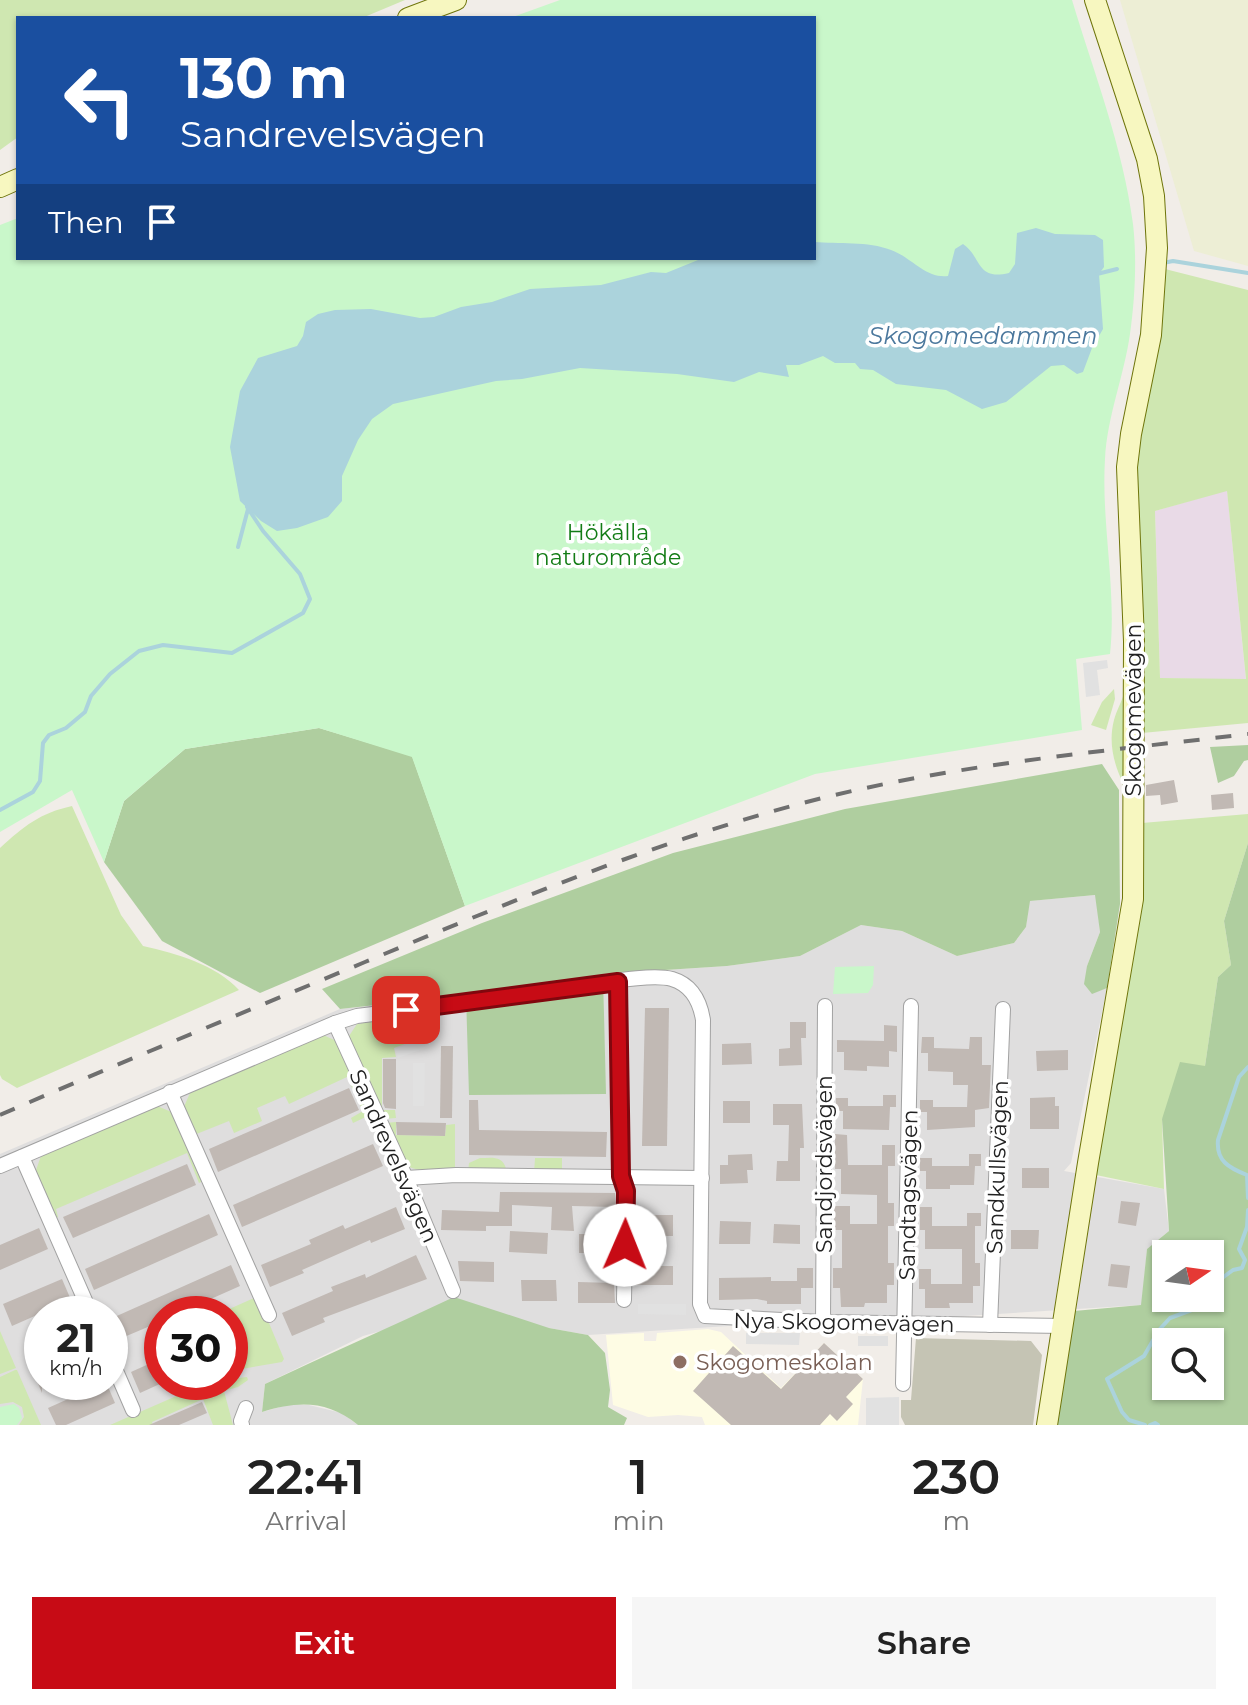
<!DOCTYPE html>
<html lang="en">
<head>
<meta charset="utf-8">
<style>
	body { margin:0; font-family:Montserrat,sans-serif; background:#f6f6f6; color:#222; height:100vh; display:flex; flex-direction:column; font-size:30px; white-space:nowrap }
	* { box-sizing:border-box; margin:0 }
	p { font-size:26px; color:#767676 }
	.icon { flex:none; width:44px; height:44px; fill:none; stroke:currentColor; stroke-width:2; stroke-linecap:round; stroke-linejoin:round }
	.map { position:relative; height:1425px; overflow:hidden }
	.details { display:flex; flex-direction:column; background:#fff; flex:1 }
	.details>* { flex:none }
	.hud { position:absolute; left:16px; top:16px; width:800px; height:244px; border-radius:0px; box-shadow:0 2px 6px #0004; background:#1a4fa0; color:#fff; overflow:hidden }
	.needle { width:52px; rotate:77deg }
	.fabs { position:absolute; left:1152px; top:1240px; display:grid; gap:16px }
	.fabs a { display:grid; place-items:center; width:72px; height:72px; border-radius:0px; background:#fff; box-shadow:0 2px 6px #0004; font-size:40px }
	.speed { position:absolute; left:24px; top:1296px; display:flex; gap:16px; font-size:40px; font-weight:700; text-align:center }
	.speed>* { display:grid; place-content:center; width:104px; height:104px; border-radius:50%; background:#fff; box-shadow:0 2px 6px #0004; line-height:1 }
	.speed small { font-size:20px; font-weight:400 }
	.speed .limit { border:12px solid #d22; background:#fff; color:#111 }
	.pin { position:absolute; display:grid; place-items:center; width:68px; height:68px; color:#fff; margin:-34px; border-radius:16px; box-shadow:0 4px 12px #0006 }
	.me { position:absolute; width:88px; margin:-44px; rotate:1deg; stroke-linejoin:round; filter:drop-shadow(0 0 6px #0008) }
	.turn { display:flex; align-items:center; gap:28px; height:168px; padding:0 32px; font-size:36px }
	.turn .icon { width:104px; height:104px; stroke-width:2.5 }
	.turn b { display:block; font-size:56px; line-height:68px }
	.then { display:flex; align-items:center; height:76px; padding:0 32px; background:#0003; gap:16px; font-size:30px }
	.eta { display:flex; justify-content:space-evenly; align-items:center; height:136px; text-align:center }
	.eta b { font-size:48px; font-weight:600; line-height:56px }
	.action { display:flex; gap:16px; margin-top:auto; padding:16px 32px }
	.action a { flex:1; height:92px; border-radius:0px; background:#c70b15; color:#fff; font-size:32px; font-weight:600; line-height:92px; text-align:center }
	.action a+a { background:#f6f6f6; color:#222 }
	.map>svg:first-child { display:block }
	.residential { fill:#dfdede; fill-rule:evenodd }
	.industrial { fill:#e9dae7 }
	.education { fill:#fefce4 }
	.construction { fill:#c5c4b4 }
	.farmland { fill:#edeed5 }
	.grass { fill:#cfe7b1; fill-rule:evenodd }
	.forest { fill:#afce9f; fill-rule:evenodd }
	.park { fill:#c9f7ca }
	.parking { fill:#e1e1e1 }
	.water { fill:#abd3dc }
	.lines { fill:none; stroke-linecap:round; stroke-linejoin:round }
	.stream { stroke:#abd3dc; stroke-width:4 }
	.building { fill:#c1b9b4 }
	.street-casing { stroke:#a2a2a2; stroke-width:16 }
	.secondary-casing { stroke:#6f750b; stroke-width:22 }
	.street { stroke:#fff; stroke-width:14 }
	.secondary { stroke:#f7f7c0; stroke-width:20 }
	.rail { stroke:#6f6f6f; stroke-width:4; stroke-dasharray:16 16; stroke-linecap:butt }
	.route-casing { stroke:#81070e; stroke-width:20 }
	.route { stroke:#c70b15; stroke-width:14 }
	.education-dot { fill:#8d6e63; stroke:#fff; stroke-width:3 }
	.labels { text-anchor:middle; stroke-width:7; stroke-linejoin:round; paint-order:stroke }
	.park-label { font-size:22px; fill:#127c15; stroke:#fff }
	.street-label { font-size:22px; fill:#212121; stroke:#fff }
	.education-label { font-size:22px; fill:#785e54; stroke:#fff; text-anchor:start }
	.water-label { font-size:24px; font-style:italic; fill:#4b789d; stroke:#fff }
</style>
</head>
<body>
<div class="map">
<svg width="1248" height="1425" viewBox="0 0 1248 1425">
	<rect width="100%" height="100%" fill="#f1ede8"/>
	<path class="residential" d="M1096 895 1100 932 1087 966 1092 993 1107 988 1071 1163 1064 1171 1164 1189 1169 1231 1147 1249 1142 1305 769 1328 744 1325 588 1335 549 1328 408 1319 392 1328 363 1336 265 1384 262 1412 291 1404 309 1405 342 1413 358 1425H0V1154L340 1009 466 995 468 1030 605 1094 603 974 727 966 800 956 861 925 902 931 957 956 1014 943 1026 927 1029 901ZM42 1314H110V1382H42ZM162 1314H230V1382H162Z"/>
	<polygon class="industrial" points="1227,490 1246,680 1160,678 1155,511"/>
	<polygon class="education" points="708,1329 721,1332 781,1388 824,1343 863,1379 858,1425 705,1425 702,1417 678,1415 648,1417 613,1405 606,1335 644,1333 644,1341 656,1341 657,1333"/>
	<polygon class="construction" points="916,1338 1031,1341 1042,1355 1033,1425 905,1425 901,1417 901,1400 911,1400"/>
	<polygon class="farmland" points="1120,0 1248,0 1248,266 1194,251"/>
	<g class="grass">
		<polygon points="0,0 405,0 362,18 18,18 18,137 0,150"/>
		<path d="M1165 269 1248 290V723L1142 733 1135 467ZM1227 491 1246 679 1160 678 1155 511Z"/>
		<polygon points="1114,689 1115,699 1106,730 1091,725 1102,702"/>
		<path d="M1125 689 1124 785C1114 765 1108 743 1114 720 1117 709 1123 700 1125 689Z"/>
		<path d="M72 806 121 915 143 946C177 954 215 964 239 990L17 1088 2 1079 0 1075V848C24 826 40 813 72 806Z"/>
		<path d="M1248 814V843L1224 921 1231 965 1218 977 1205 1066 1162 1119 1164 1189 1096 1175C1116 1058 1138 942 1142 823Z"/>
		<polygon points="422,1014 426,1019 429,1035 394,1048 396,1057 382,1058 382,1110 395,1110 396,1118 383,1119 349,1036 357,1024"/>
		<polygon points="323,1035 339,1042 370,1115 353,1123 351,1118 363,1111 347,1077 289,1104 285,1096 257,1108 262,1121 234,1133 229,1121 194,1135 183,1109 190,1093"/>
		<polygon points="157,1106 174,1113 203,1181 199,1183 187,1153 56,1209 58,1217 54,1219 35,1173 41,1156"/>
		<path d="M396 1122V1135L445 1136 446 1125 455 1124V1171C400 1171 406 1172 385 1123Z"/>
		<path d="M480 1158C491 1158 503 1155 506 1169L468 1172 469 1163Z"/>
		<polygon points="535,1158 562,1158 562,1173 534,1173"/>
		<polygon points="254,1298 264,1311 284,1359 282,1362 230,1371 230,1314 218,1314"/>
		<polygon points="0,1331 16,1368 0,1374"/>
		<polygon points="15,1370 17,1370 41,1425 19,1425 24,1417 22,1407 13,1402 0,1404 0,1377"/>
		<polygon points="247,1377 248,1380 238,1387 224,1391 233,1425 213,1425 203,1399 152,1422 153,1425 110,1425 204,1384 230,1382 230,1379"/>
	</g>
	<g class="forest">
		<polygon points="319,728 412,756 465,906 260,993 162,941 104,862 124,801 185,749"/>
		<polygon points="1248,745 1248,760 1244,761 1234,776 1218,783 1210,747"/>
		<polygon points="1102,764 1119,790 1119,803 1120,904 1107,988 1092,994 1084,984 1087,966 1100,932 1095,895 1030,901 1026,927 1014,943 957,956 902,931 861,925 800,956 727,966 603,974 606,1094 469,1095 466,995 340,1009 322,989 482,923 673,853 845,809"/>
		<path d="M1248 843V1425H1057L1074 1311 1141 1305 1147 1249 1169 1231 1162 1119 1180 1062 1205 1066 1218 977 1231 965 1224 921ZM1166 1254H1210V1298H1166ZM1166 1342H1210V1386H1166Z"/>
		<path d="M454 1297 549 1328 588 1335 605 1353 610 1390 608 1407 627 1418 624 1425H358C327 1400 298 1401 262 1412L265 1384C328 1354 391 1327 454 1297Z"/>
	</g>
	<g class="park">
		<path d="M560 0H1072C1094 73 1123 147 1133 224 1137 258 1135 299 1130 334 1124 376 1107 417 1105 459 1101 524 1117 589 1110 654L1076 659 1082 730 815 774 465 906 412 757 319 728 185 749 124 801 104 862 72 790 0 832V225L18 218V258H814V18H510Z"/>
		<polygon points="874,966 873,985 868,993 833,994 835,967"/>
		<polygon points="14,1404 19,1408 22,1418 17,1425 0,1425 0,1407"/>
	</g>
	<g class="parking">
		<polygon points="1107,660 1108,668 1097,670 1100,695 1086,697 1083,663"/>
		<polygon points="427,1037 431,1046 398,1058 395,1049"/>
		<polygon points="413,1063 425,1063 424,1106 413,1106"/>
		<polygon points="638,1304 686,1304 686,1315 638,1314"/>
		<polygon points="746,1333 800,1333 799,1345 746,1344"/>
		<rect x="858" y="1336" width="30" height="10"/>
		<polygon points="899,1397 899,1425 866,1425 866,1398"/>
	</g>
	<path class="water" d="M1036 228 1055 234 1095 235 1103 240 1104 267 1099 274 1103 329 1092 348 1083 372 1077 374 1064 365 1051 366 1006 402 982 409 946 390 896 384 873 370 860 369 855 363H835L823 356 799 365H786L789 377 759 372 734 382 677 374 580 368 522 379 496 381 393 404 372 419 358 440 342 476V501L328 517 297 528 277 531 261 521 240 501 230 447 240 391 258 358 297 346 303 336 306 322 318 314 335 310 371 309 420 318 434 317 461 307 492 302 530 289 601 285 651 272 666 273 703 258H814V242C838 244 868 241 891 250 911 257 926 279 948 276L955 249 963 244C982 257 976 281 1009 273L1015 264 1017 233Z"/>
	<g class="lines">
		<g class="stream">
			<polyline points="1163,263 1173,261 1248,273"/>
			<polyline points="1097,274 1117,269"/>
			<polyline points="238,547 248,509"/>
			<polyline points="0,810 33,792 40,781 43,743 49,735 66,728 85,712 91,696 110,674 139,651 163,645 232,653 303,613 310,599 300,574 263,531 247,507"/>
			<path d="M1248 1067 1239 1077 1218 1140C1216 1161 1229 1168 1247 1175L1248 1198"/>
			<polyline points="1210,1287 1233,1270 1242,1268 1245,1260 1239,1249 1247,1227 1248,1210"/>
			<polyline points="1145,1425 1129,1420 1122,1412 1107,1379 1144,1356 1159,1330 1170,1318 1197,1308 1202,1298"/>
			<polyline points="1150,1425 1155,1423 1158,1425"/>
		</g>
	</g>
	<g class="building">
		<polygon points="1174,780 1178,802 1161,805 1160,795 1146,796 1146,785"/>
		<polygon points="1233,793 1234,808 1212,810 1211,795"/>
		<polygon points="645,1008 669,1008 667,1146 642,1146"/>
		<polygon points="790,1022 806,1022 806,1038 801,1038 802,1065 779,1066 779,1049 790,1048"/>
		<polygon points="884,1025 897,1026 897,1052 889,1051 889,1067 867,1066 867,1071 844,1070 844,1052 837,1052 837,1040 884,1041"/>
		<polygon points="922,1037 934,1037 934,1048 969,1049 970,1037 982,1037 982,1065 991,1065 989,1108 975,1110 975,1127 927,1130 927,1112 920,1112 920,1100 933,1100 933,1107 967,1107 968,1085 953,1085 953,1072 928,1071 928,1053 921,1053"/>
		<polygon points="751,1043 752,1064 722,1065 722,1044"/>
		<polygon points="441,1046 453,1046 452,1118 440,1118"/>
		<polygon points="1068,1050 1068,1070 1037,1071 1036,1051"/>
		<polygon points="383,1059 396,1059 396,1109 385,1108 383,1103"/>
		<polygon points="349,1088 359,1110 218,1172 209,1149"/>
		<polygon points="883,1095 896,1095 896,1107 890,1107 889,1130 843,1129 843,1111 836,1111 836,1098 848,1098 848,1106 883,1106"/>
		<polygon points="1055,1097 1055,1106 1059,1106 1059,1129 1030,1129 1030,1098"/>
		<polygon points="469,1100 478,1100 479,1130 607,1132 606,1157 469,1155"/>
		<rect x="723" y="1101" width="27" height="22"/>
		<polygon points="773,1104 802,1104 804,1148 800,1148 800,1181 776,1181 777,1161 788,1161 789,1125 773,1125"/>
		<polygon points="396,1122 446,1123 445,1136 397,1135"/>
		<polygon points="835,1134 847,1135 848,1165 882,1165 882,1145 895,1145 895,1166 888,1166 888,1203 894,1203 894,1226 888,1226 888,1263 894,1263 894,1285 887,1285 887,1303 865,1303 864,1307 841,1307 840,1288 833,1288 833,1268 842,1268 842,1230 834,1230 834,1206 850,1206 850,1224 877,1224 877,1195 841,1194 841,1169 835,1169"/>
		<polygon points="373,1144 383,1166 242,1227 233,1205"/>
		<polygon points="752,1154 753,1170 747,1170 748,1183 720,1184 720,1165 728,1165 728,1155"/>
		<polygon points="969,1154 981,1154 981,1166 975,1166 974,1185 950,1185 950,1189 926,1189 926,1171 920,1171 920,1158 932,1158 932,1166 969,1166"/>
		<polygon points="187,1164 196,1185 73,1238 63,1217"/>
		<rect x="1022" y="1168" width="27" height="20"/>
		<polygon points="500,1192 615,1193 615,1207 572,1206 574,1231 551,1230 552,1207 512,1205 512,1226 486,1226 486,1231 441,1230 442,1210 499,1212"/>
		<polygon points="1121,1201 1140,1203 1136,1226 1118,1223"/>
		<polygon points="396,1207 405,1229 371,1243 370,1240 302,1270 304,1273 270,1287 261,1265 311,1244 309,1240 343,1225 345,1229"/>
		<polygon points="920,1207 932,1207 932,1226 967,1226 967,1213 981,1213 981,1226 975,1226 975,1263 980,1263 980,1286 973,1286 973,1303 949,1303 950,1308 925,1308 925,1289 919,1289 919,1269 931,1269 931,1284 962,1284 962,1249 925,1249 925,1230 920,1230"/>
		<polygon points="209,1214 218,1235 94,1290 85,1269"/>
		<rect x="637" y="1215" width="36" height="21"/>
		<polygon points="720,1221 751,1222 750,1244 719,1244"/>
		<polygon points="774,1224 800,1225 800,1244 773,1243"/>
		<polygon points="39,1228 48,1249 0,1270 0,1245"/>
		<polygon points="1011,1230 1039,1230 1038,1249 1011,1249"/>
		<polygon points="510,1231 548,1233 547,1254 509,1252"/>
		<rect x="579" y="1234" width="36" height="19"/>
		<polygon points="416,1255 427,1279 323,1318 325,1322 292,1336 282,1313 333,1291 331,1287 365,1274 366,1278"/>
		<polygon points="458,1261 494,1262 494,1282 460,1281"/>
		<polygon points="1111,1264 1130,1266 1127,1288 1108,1286"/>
		<polygon points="231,1265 240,1286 177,1314 162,1314 162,1321 117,1340 110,1319"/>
		<polygon points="635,1266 673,1266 673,1285 636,1285"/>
		<polygon points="797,1268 813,1268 813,1288 801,1288 801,1304 767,1304 767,1301 757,1299 719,1300 719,1278 771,1277 771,1281 797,1281"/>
		<polygon points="62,1279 71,1300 12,1326 3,1304"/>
		<polygon points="521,1280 556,1280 557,1301 522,1301"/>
		<polygon points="578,1282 614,1283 615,1303 578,1303"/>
		<polygon points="824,1343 863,1379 846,1397 853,1404 837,1421 830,1414 820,1425 731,1425 693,1391 733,1346 781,1389"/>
		<polygon points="42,1348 42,1393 26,1355"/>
		<polygon points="162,1358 162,1383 140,1393 131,1372"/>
		<polygon points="106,1382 115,1403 66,1425 56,1425 48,1408"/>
		<polygon points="202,1402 207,1413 179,1425 149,1425"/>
	</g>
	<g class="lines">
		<defs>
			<g id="street">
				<polyline points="618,982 621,1176 626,1191 624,1300"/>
				<polyline points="335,1023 406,1178 453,1291"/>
				<polyline points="170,1092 269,1315"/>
				<polyline points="22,1157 91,1314"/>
				<path d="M0 1166 335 1023 357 1016C430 1007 502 997 575 987 599 984 650 973 672 979 692 985 700 1001 703 1020L700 1304 705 1316 823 1322 1062 1326"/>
				<polyline points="406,1178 456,1175 702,1178"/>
				<polyline points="823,1322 825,1006"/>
				<polyline points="990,1325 1003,1009"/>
				<polyline points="110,1357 133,1410"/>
				<polyline points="903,1384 911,1006"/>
				<polyline points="242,1425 241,1421 246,1408"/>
			</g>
			<g id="secondary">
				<polyline points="408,18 456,0"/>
				<polyline points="0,187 18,179"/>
				<polyline points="1047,1425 1088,1163 1133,899 1134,641 1127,467 1131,434 1151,335 1157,248 1154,196 1147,159 1095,0"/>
			</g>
		</defs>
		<use href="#street" class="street-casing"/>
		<use href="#secondary" class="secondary-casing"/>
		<use href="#street" class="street"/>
		<use href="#secondary" class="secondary"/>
		<path class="rail" d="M0 1115C121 1062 243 1013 365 962 507 903 650 844 799 804 945 765 1098 752 1248 734"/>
	</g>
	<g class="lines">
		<defs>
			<polyline id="route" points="406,1010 618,982 621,1176 626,1191 625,1245"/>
		</defs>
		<use href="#route" class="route-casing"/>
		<use href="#route" class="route"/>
	</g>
	<circle class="education-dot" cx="680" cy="1362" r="8"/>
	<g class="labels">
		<g class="park-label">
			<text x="608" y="540">Hökälla<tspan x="608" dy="25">naturområde</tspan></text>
		</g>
		<g class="street-label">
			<text transform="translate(1133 710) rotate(-90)" y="8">Skogomevägen</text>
			<text transform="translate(394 1156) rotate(66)" y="8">Sandrevelsvägen</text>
			<text transform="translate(824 1164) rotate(-90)" y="8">Sandjordsvägen</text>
			<text transform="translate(997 1167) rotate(-88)" y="8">Sandkullsvägen</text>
			<text transform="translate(908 1195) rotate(-89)" y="8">Sandtagsvägen</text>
			<text transform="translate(844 1322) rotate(1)" y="8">Nya Skogomevägen</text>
		</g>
		<g class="education-label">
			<text x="696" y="1370">Skogomeskolan</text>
		</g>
		<g class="water-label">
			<text x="983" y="344">Skogomedammen</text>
		</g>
	</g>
</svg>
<div class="fabs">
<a><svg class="needle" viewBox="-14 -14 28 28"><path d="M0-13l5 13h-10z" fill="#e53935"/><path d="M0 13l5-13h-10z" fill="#767676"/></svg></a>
<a><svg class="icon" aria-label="search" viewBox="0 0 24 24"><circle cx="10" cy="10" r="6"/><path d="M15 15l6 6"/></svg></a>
</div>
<div class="speed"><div>21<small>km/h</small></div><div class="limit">30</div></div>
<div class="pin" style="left:406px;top:1010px;background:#d93025"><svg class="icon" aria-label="arrive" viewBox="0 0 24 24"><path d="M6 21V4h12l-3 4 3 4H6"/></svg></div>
<svg class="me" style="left:625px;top:1245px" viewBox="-20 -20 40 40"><circle r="19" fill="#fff"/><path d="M0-13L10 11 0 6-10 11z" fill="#c70b15"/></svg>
<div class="hud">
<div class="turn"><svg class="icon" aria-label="left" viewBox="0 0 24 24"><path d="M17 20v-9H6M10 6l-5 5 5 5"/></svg><div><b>130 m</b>Sandrevelsvägen</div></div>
<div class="then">Then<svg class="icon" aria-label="arrive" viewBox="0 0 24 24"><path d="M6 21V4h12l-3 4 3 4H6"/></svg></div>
</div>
</div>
<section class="details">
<div class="eta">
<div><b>22:41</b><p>Arrival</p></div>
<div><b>1</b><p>min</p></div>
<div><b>230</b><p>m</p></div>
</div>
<div class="action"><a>Exit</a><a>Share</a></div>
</section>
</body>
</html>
